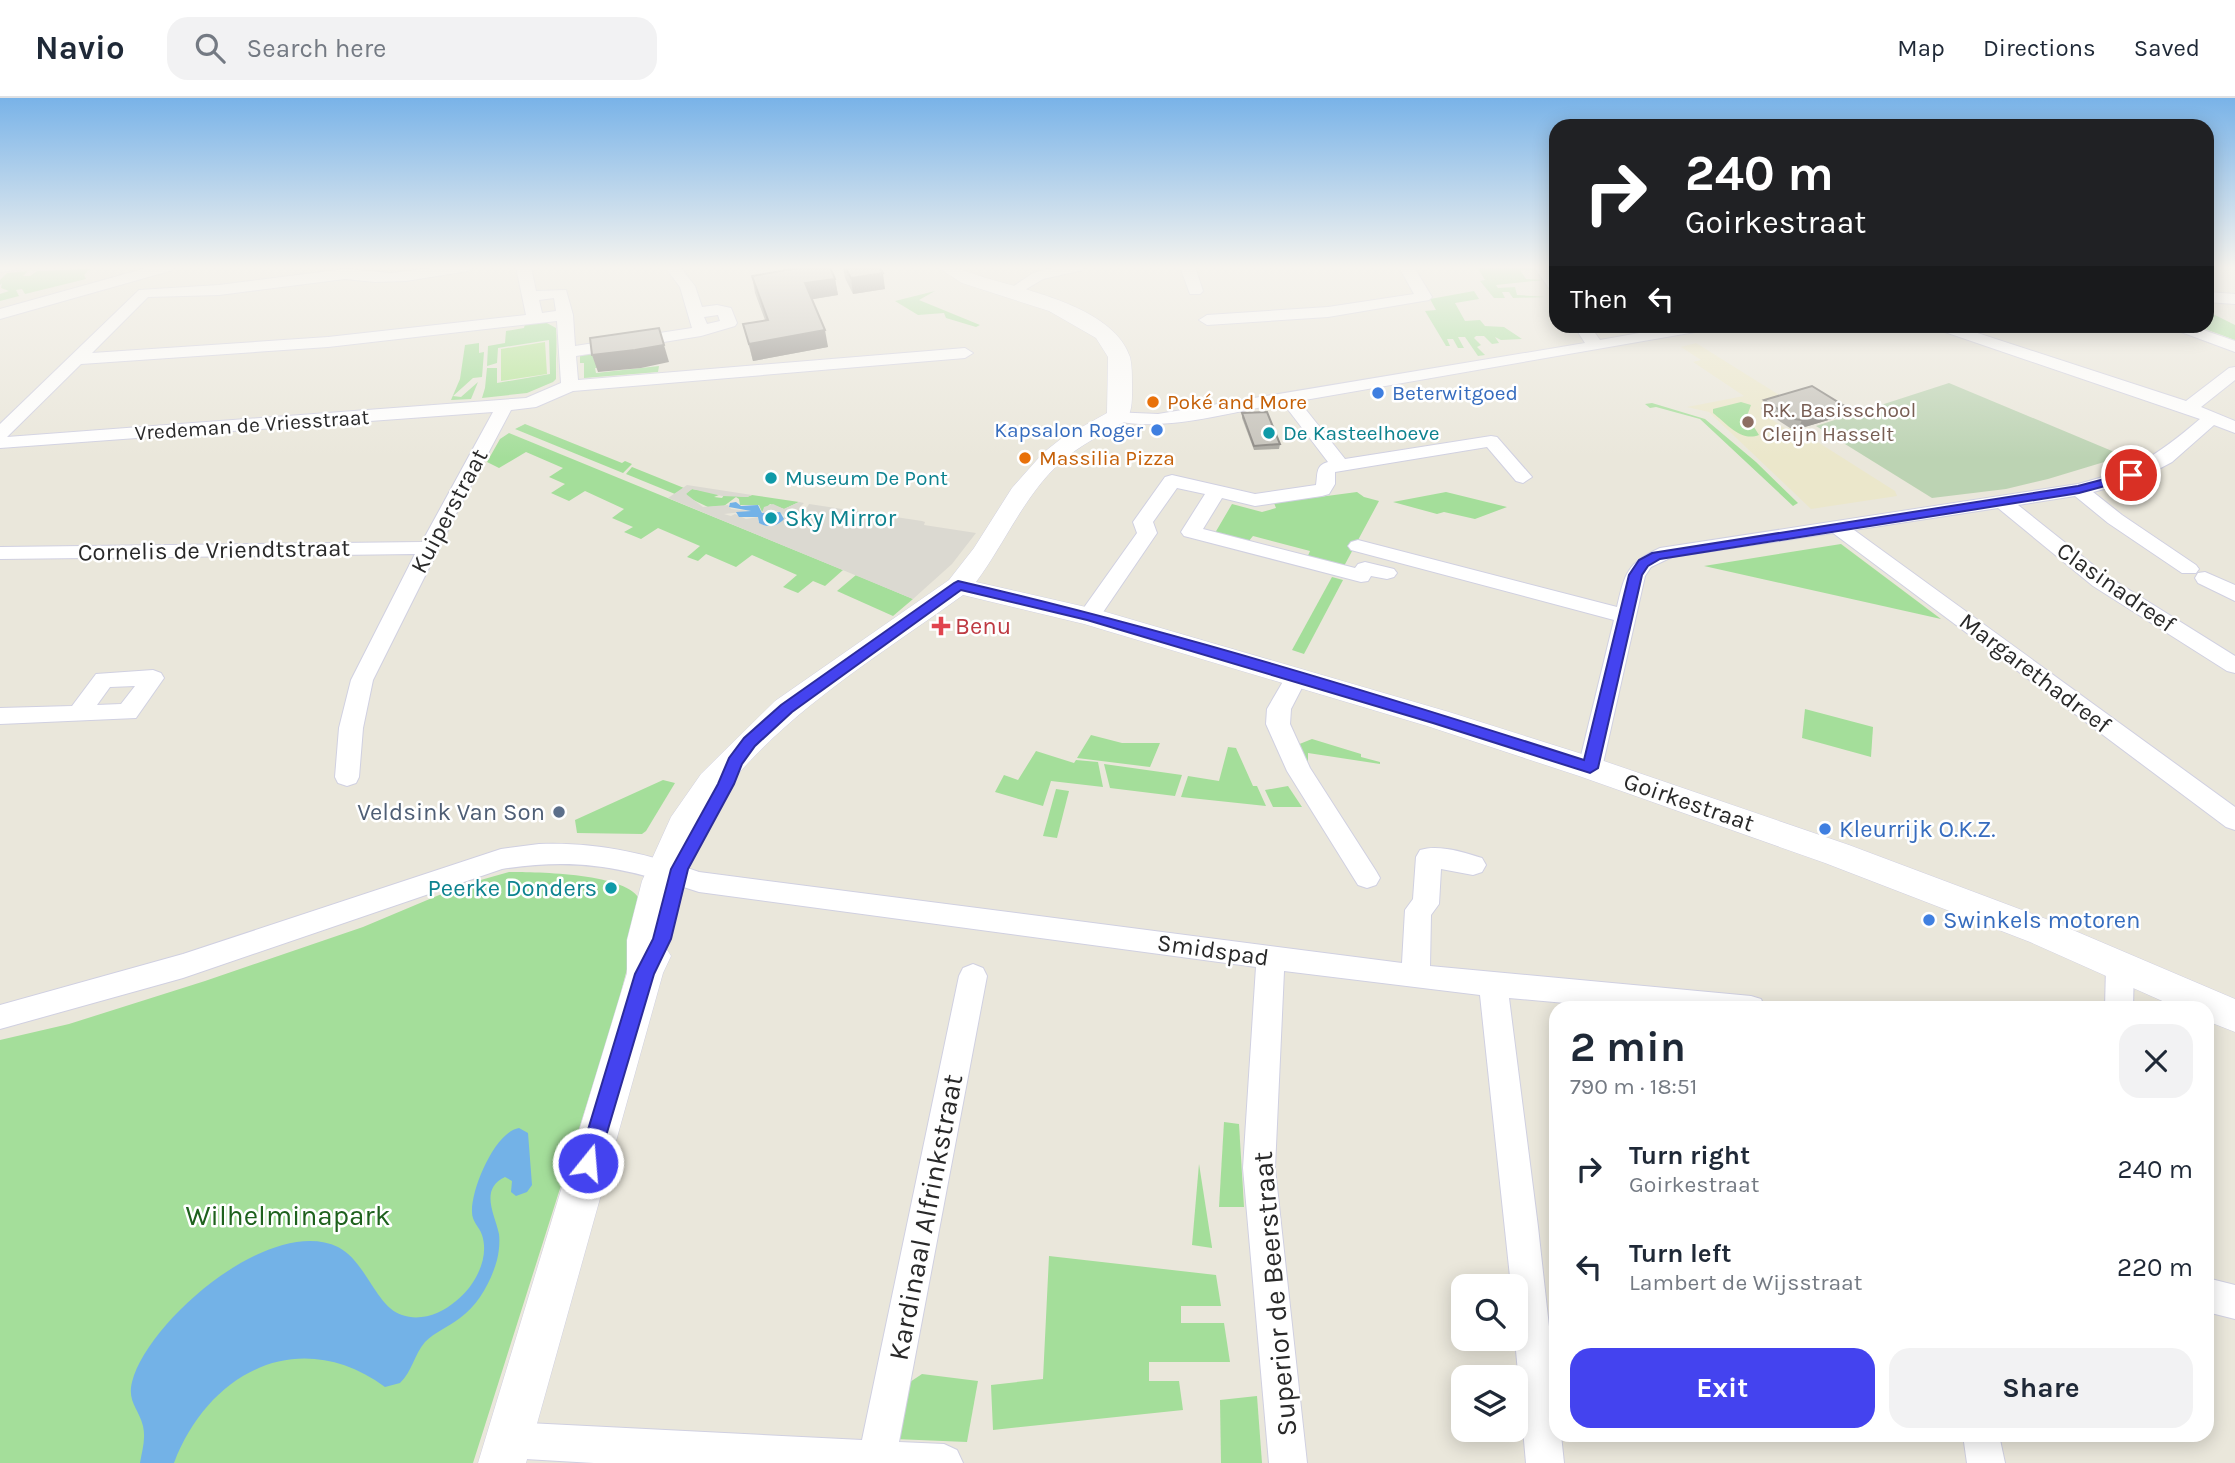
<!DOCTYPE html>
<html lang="en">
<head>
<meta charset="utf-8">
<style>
	body { margin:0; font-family:Karla,sans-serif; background:#f2f2f3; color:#1f2937; height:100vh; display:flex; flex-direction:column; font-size:26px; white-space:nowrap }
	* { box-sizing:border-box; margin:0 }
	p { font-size:23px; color:#747a83 }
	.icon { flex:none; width:38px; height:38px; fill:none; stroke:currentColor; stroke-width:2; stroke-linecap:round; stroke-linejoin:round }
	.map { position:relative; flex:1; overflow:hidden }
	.panel { position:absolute; left:1549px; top:903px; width:665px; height:441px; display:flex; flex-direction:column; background:#fff; border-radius:21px; box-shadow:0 4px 18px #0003 }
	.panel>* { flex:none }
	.banner { position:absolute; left:1549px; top:21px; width:665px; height:214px; border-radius:21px; box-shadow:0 4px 18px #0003; background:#202124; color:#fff; overflow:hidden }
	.fabs { position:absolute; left:1451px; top:1176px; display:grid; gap:14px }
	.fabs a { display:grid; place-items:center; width:77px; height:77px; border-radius:14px; background:#fff; box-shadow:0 4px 18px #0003; font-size:35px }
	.pin { position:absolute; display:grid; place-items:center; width:60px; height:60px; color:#fff; margin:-30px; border:4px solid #fff; border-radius:50%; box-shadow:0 2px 7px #0007 }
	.me { position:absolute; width:77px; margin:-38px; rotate:17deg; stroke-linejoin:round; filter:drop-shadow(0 0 5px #0008) }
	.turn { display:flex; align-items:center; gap:24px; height:147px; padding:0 21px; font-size:32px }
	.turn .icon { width:91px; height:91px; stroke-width:2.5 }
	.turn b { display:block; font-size:49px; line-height:60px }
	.then { display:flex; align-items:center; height:66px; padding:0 21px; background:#0003; gap:14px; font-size:26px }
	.round { display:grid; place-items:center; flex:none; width:74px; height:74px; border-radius:21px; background:#f2f2f3 }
	.summary { display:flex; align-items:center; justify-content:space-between; height:119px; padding:0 21px }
	h1 { font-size:42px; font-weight:700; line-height:52px }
	.primary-button { display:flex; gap:14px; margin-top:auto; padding:14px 21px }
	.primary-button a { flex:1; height:80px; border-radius:21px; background:#4443ef; color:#fff; font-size:28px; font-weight:700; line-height:80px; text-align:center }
	.primary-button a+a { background:#f2f2f3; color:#1f2937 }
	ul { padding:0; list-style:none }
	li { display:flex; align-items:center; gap:21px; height:98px; padding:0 21px }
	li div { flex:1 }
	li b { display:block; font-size:26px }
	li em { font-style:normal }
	header { display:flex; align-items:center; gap:42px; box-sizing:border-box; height:98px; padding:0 35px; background:#fff; border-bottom:2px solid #e0e1e3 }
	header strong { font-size:33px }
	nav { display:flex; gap:38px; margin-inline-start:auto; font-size:24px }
	.search { width:490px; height:63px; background:#f2f2f3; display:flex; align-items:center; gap:18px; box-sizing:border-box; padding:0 24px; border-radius:21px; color:#747a83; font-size:26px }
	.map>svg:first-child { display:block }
	.education { fill:#ebe7cb }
	.green { fill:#a4de9a }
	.cemetery { fill:#bcd3b3 }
	.pitch { fill:#b4e596 }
	.plaza { fill:#dbd9d1 }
	.water { fill:#73b2e7 }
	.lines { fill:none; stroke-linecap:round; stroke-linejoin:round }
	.minor-casing { stroke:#d0d0e1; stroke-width:2 }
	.tertiary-casing { stroke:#d0d0e1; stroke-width:1 }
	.minor { fill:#fff; fill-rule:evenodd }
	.tertiary { fill:#fff; fill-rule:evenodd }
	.wall { fill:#aaa8a1 }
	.shaded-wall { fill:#8b8883 }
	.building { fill:#c6c3bb; stroke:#8b8883; stroke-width:2 }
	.route { fill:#4443ef; stroke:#2c2c9b; stroke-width:2 }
	.shop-dot { fill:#3f7fe0; stroke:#fff; stroke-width:2.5 }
	.food-dot { fill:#e8710a; stroke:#fff; stroke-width:2.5 }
	.education-dot { fill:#8d6e63; stroke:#fff; stroke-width:2.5 }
	.culture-dot { fill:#0f9aa8; stroke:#fff; stroke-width:2.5 }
	.health-dot { fill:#e0444e; stroke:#fff; stroke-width:2.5 }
	.service-dot { fill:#5c6f8a; stroke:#fff; stroke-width:2.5 }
	.labels { text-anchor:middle; stroke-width:5; stroke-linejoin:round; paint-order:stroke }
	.far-shop-label { font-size:21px; fill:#366cbe; stroke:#fff; text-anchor:start }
	.far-food-label { font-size:21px; fill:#c56008; stroke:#fff; text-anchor:start }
	.far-education-label { font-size:21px; fill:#785e54; stroke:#fff; text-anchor:start }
	.far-street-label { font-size:21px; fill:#292929; stroke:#fff }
	.far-culture-label { font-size:21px; fill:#0d838f; stroke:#fff; text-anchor:start }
	.street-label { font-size:24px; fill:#292929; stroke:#fff }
	.culture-label { font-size:24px; fill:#0d838f; stroke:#fff; text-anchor:start }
	.health-label { font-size:24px; fill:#be3a42; stroke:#fff; text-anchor:start }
	.service-label { font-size:24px; fill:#4e5e75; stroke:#fff; text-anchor:end }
	.shop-label { font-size:24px; fill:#366cbe; stroke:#fff; text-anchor:start }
	.near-park-label { font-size:28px; fill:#1e611d; stroke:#fff }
	.near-street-label { font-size:28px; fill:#292929; stroke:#fff }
</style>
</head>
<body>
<header>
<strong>Navio</strong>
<div class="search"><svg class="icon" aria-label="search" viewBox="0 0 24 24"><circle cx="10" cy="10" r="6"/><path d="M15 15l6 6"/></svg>Search here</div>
<nav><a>Map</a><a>Directions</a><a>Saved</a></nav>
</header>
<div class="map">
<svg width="2235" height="1365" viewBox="0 0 2235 1365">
	<rect width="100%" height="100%" fill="#eae7db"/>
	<polygon class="education" points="1696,245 1789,303 1761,312 1773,319 1771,321 1786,331 1794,329 1895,393 1897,398 1811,411 1709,314 1687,309 1744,298 1693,264 1701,262 1681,249"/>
	<g class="green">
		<polygon points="1477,169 1535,169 1536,172 1520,172 1526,181 1543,182 1496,187 1498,190 1515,189 1517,197 1546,199 1513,200 1509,194 1502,194 1505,200 1494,200 1480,183 1485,182"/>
		<polygon points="90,171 84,177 86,181 25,196 22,191 16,192 19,198 0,203 0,196 9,193 1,190 2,185 0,187 0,182 7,175 28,173 23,178 30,178 37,173"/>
		<polygon points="935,193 919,202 980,227 976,229 946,220 944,215 918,217 895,203"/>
		<polygon points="1474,193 1479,201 1455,205 1465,223 1480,222 1485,228 1504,229 1522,241 1501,242 1495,239 1499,245 1492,246 1484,238 1476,238 1474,240 1481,247 1477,249 1485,257 1478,258 1465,239 1458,239 1464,250 1458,250 1453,241 1447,241 1450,248 1446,248 1425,213 1436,212 1430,201"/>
		<polygon points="2207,213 2235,227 2235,242 2197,228 2207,228"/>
		<polygon points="545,224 556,230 558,280 556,241 556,281 553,284 527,295 482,300 485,290 487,270 497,270 497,285 550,276 549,242 498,250 497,265 487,268 488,248 505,245 506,233 524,230 525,226"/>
		<polygon points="479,245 479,255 484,254 482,279 473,280 453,298 461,299 478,284 471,301 451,302 460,281 465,247"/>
		<polygon points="603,251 593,259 598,270 595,270 596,275 659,268 658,274 584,280 584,265 580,265 580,254"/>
		<path d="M1741 304 1751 307 1747 318 1759 337C1741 344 1727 326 1713 315V311Z"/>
		<polygon points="1652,305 1705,321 1756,364 1798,405 1793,408 1700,321 1656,309 1650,310 1645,306"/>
		<polygon points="525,326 622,365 625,363 632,366 623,375 515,331"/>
		<polygon points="509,335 843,472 825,488 813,483 798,495 783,489 797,477 752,457 736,469 706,456 698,463 687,459 700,448 658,430 641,441 624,434 633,429 612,420 624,411 585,393 569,403 551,395 565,386 549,379 563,370 526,354 499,370 487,364 500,341"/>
		<polygon points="632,369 684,390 675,396 626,376"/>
		<polygon points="692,391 718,395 719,397 714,399 722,400 724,397 747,399 752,397 799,404 784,411 770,406 762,414 759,407 740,407 739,401 736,399 724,408 708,409 687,399 686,395"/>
		<polygon points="1357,394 1364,399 1379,403 1343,470 1307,460 1310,453 1253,438 1248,444 1215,435 1232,406 1262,414 1276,410 1274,405"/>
		<polygon points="1446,394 1507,409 1475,421 1444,414 1437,416 1393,404"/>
		<polygon points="1841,446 1941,521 1704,468"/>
		<polygon points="856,477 913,501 893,518 837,493"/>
		<polygon points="1332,479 1343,482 1304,556 1292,552"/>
		<polygon points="1805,611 1873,629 1871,659 1802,640"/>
		<polygon points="1091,637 1122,645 1160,645 1150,669 1077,660"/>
		<polygon points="1312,641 1361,656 1361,659 1380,664 1380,666 1308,655 1308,669 1297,647"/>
		<polygon points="1228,649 1236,650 1253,688 1257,688 1266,708 1181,699 1188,678 1219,683"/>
		<polygon points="1036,653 1074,665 1076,662 1098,664 1103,689 1051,683 1043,708 995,694 1004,677 1018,682"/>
		<polygon points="1104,666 1182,677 1175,698 1110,690"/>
		<polygon points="663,682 675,685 646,733 642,736 577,735 575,722"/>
		<polygon points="1288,688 1302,709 1273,709 1265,692"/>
		<polygon points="1056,691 1069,693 1057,740 1043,738"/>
		<path d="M509 774C536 774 631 775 640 803L633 848 615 917 473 1365H0V942L69 926 205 883 363 829 463 787Z"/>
		<polygon points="1224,1024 1239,1026 1244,1109 1219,1109"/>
		<polygon points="1199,1066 1212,1149 1212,1150 1192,1147"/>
		<polygon points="1049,1158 1216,1177 1221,1208 1181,1208 1181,1225 1224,1225 1230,1264 1149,1264 1149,1283 1179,1283 1183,1312 993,1332 991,1287 1043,1281"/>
		<polygon points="922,1276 978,1283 967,1344 895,1341 907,1286"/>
		<polygon points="1257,1298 1262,1365 1221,1365 1220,1302"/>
	</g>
	<polygon class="cemetery" points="1949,285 2124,358 2048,381 2006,391 1932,400 1816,328"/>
	<polygon class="pitch" points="545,244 547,276 501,283 501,251"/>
	<polygon class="plaza" points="687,387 752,397 747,399 722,398 692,391 686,396 703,409 728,407 731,411 751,413 724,416 731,418 735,416 746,421 758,419 758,424 765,428 778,426 785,418 777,413 762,415 764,409 773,406 784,411 799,404 804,405 800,409 801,412 806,411 809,406 922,423 925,424 924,427 976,435 952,466 913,501 668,400"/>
	<g class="water">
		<path d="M736 404 741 408 758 407 762 415 780 414 784 421C777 429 768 430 759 425L758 419H739L736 414 751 413 729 409 730 405Z"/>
		<path d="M519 1030 528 1035 532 1087 527 1094 516 1098 511 1094 512 1083 505 1079C479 1091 495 1117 499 1136 500 1144 499 1154 497 1162 491 1184 478 1207 460 1220 448 1229 435 1234 425 1244 414 1257 412 1274 400 1285L385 1289C300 1227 209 1273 174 1365H140C142 1353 146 1341 143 1328 139 1311 127 1304 132 1284 148 1222 271 1117 338 1149 366 1163 376 1209 402 1217 421 1224 442 1215 456 1203 474 1189 490 1161 482 1137 479 1128 472 1124 472 1114 471 1091 495 1034 519 1030Z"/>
	</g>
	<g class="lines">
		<defs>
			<g id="minor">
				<polygon points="0,169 17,169 15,172 0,174"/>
				<polygon points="150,169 175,169 173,172 0,221 0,211"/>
				<path d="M441 169H475L468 173 406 183 375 184 345 181 219 197 148 199 92 255 328 239 526 217 516 169H531L536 193 566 192 573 217 575 248 692 230 680 189 665 169H680L695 188 702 209 717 207 731 210 737 225 735 228 701 238 576 258 578 282 965 250 973 255 965 260 573 293 536 309 511 312 458 412 373 582 363 630 359 679 356 685 347 688 338 685 335 679 339 630 351 582 415 456 0 461V449L422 444 493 314 0 350V326L139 192 219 187 345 171 391 175ZM554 200 556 213 542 215 539 202ZM718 217 720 223 707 226 704 219ZM557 223 561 285 526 300 7 339 81 266 328 249Z"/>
				<polygon points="1057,169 1085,169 1083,172 1043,181 1013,199 1005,194 1033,175"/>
				<polygon points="1180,169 1195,169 1203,193 1200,196 1190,196"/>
				<polygon points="1399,169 1414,169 1432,199 1429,202 1328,219 1207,227 1199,222 1207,217 1328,209 1414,196"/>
				<polygon points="1534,169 1549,169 1556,179 1556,195 1551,193"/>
				<polygon points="2207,194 2235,196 2235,206 2207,204"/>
				<path d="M1574 228H1590L1600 242 1679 228H1709L1701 233 1299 303 1345 361 1491 338 1497 339 1532 379 1523 385 1516 383 1487 349 1335 374V386L1329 396 1322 398 1255 408 1222 400 1203 431 1355 470 1358 466 1365 464 1394 471 1397 475 1394 479 1387 481 1371 478 1368 483 1361 484 1184 438 1181 434 1205 396 1177 390 1153 424 1157 435 1097 523H1081L1078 518 1137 435 1133 424 1165 379 1172 377 1255 396 1316 387C1318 377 1315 367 1328 364L1283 305C1230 314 1164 335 1112 322L1109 318 1112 314 1158 316 1585 245Z"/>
				<path d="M1934 228H1956L2186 303 2229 270 2235 269V282L2201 309 2235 323V335L2214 327 2172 364 2138 382 2093 394 2122 417 2196 467 2199 471 2196 475H2182L2108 425 2075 398 2018 407 2107 478 2235 558V575L2227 573 2093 488 1998 410 1854 432 2235 709V732L2226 729 1833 435 1672 459 1651 469 1645 478 1602 670 1599 676 1590 679 1581 676 1578 670 1614 522 1351 452 1348 448 1351 444 1358 442 1617 509C1625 475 1627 465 1660 450L2078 386C2136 371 2154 360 2200 321L1936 231Z"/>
				<polygon points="2171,228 2192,228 2235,243 2235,254 2173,231"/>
				<polygon points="2205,474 2235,487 2235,503 2198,485 2195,480 2198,475"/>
				<path d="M153 572 161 575 164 580 136 620 0 626V610L72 608 96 576ZM135 588 121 606 97 607 110 589Z"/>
				<polygon points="1296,572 1304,575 1307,580 1291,611 1290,626 1310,670 1376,773 1380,780 1376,787 1367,790 1358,787 1287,673 1266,626 1267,611 1288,575"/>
				<path d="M539 746C596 744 646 755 699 774L1402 865 1405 812 1413 801 1416 759 1420 752C1438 746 1464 754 1482 760L1486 767 1482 774 1473 777 1441 771 1439 806 1431 817 1430 868 1751 898 1761 901 1765 910H1620L1509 900 1538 1129 1556 1292V1337H1561L1564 1365H1526L1515 1241 1516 1188H1511L1480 897 1284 873 1275 1070 1307 1365H1269L1243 1070 1256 869 699 794C625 770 580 759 502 771L183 880 0 931V907L183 856 501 751Z"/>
				<polygon points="2120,857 2130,861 2134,869 2133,910 2105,910 2106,869 2110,861"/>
				<polygon points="973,866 983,870 987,878 899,1344 944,1346 957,1352 963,1365 594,1365 507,1360 494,1355 489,1342 494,1329 507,1324 862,1342 959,878 963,870"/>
				<polygon points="2207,1180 2235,1187 2235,1221 2207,1214"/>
				<polygon points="1963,1337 1999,1337 2005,1365 1967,1365"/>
			</g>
			<path id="tertiary" d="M937 169C963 169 970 176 993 182 1035 194 1115 212 1130 259 1132 267 1132 278 1132 286 1132 298 1133 313 1126 323 1104 335 1080 347 1061 364 1025 396 1005 445 976 484L1099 512 1449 614 1601 662 1849 747 2054 824 2235 901V934L2207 923V910H2178L2030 844 1825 765 1579 678 1427 628 1084 526 963 497C856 575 704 660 673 798 671 807 660 839 663 845 664 848 669 854 671 858L663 875 526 1365H478L627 875V842L642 783 671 719 701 676 775 603 949 482 974 450 1012 390 1043 355 1062 340 1107 315 1108 259 1096 240 1049 213 962 185Z"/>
		</defs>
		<use href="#minor" class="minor-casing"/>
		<use href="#tertiary" class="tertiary-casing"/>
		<use href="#minor" class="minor"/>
		<use href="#tertiary" class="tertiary"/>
	</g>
	<g class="wall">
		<polygon points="843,169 879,169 885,191 853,196 845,180"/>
		<polygon points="752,178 835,181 838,197 812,201 828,249 753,263 743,226 765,222 755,195"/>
		<polygon points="1764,302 1846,309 1842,318 1798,331 1790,330 1761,311"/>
		<polygon points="1242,315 1280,346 1279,351 1254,352 1242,320"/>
	</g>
	<g class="shaded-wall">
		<polygon points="883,175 885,191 853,196 851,180"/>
		<polygon points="835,181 838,197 808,202 805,185"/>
		<polygon points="825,232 828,249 753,263 749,246"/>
		<polygon points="664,247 669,264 641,270 598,274 592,257"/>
		<polygon points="1846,309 1842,318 1798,331 1802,322"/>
	</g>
	<g class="building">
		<polygon points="804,169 830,169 835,181 805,185 825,232 749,246 743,226 768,222 752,178"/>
		<polygon points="845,169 879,169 883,175 851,180"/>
		<polygon points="659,230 664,247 635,252 592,257 590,240"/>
		<polygon points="1812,288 1846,309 1802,322 1794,321 1764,302"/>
		<polygon points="1267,314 1280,346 1254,348 1242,315"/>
	</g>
	<linearGradient id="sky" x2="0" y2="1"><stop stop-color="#79b3e8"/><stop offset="0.47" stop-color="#f6f4ef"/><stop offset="1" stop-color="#f6f4ef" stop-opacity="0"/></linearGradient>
	<rect width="2235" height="360" fill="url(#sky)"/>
	<path class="route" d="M2131 374 2135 375V380L2079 395 1660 461 1648 468 1642 477 1598 670 1590 675 1433 625 1087 522 961 492 792 614 755 648 742 666 734 686 688 771 671 841 654 876 598 1065 595 1072 588 1075 581 1072 578 1065 635 876 653 841 671 771 718 686 729 660 744 640 781 607 954 485 958 483C1170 532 1378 596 1584 662L1629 477 1639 462 1652 455 2078 388Z"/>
	<g class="shop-dot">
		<circle cx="1378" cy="295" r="7"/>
		<circle cx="1157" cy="332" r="7"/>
		<circle cx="1825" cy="731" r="7"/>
		<circle cx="1929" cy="822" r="7"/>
	</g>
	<g class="food-dot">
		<circle cx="1153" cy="304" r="7"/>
		<circle cx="1025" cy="360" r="7"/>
	</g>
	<circle class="education-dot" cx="1748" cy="324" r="7"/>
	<g class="culture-dot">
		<circle cx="1269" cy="335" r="7"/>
		<circle cx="771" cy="380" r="7"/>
		<circle cx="771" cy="420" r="7"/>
		<circle cx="611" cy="790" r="7"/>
	</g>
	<path class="health-dot" d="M937.5 517.5h7v7h7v7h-7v7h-7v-7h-7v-7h7z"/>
	<circle class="service-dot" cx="559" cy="714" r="7"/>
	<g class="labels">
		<g class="far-shop-label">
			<text x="1392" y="302">Beterwitgoed</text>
			<text x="1143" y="339" text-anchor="end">Kapsalon Roger</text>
		</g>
		<g class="far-food-label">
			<text x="1167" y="311">Poké and More</text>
			<text x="1039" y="367">Massilia Pizza</text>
		</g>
		<g class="far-education-label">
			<text x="1762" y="319">R.K. Basisschool<tspan x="1762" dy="24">Cleijn Hasselt</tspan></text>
		</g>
		<g class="far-street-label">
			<text transform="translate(252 327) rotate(-4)" y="7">Vredeman de Vriesstraat</text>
		</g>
		<g class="far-culture-label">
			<text x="1283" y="342">De Kasteelhoeve</text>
			<text x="785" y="387">Museum De Pont</text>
		</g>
		<g class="street-label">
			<text transform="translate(449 413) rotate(-62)" y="8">Kuiperstraat</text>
			<text transform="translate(214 452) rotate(-1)" y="8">Cornelis de Vriendtstraat</text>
			<text transform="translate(2116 489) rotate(35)" y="8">Clasinadreef</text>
			<text transform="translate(2035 575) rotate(37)" y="8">Margarethadreef</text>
			<text transform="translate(1689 704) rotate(19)" y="8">Goirkestraat</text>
			<text transform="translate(1213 852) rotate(8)" y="8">Smidspad</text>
		</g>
		<g class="culture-label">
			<text x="785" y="428">Sky Mirror</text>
			<text x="597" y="798" text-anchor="end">Peerke Donders</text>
		</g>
		<g class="health-label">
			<text x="955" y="536">Benu</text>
		</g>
		<g class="service-label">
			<text x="545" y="722">Veldsink Van Son</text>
		</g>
		<g class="shop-label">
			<text x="1839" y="739">Kleurrijk O.K.Z.</text>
			<text x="1943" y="830">Swinkels motoren</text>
		</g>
		<g class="near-park-label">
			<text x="288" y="1127">Wilhelminapark</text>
		</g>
		<g class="near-street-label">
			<text transform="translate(925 1119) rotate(-79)" y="10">Kardinaal Alfrinkstraat</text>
			<text transform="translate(1274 1196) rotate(-95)" y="10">Superior de Beerstraat</text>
		</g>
	</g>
</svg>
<div class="fabs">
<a><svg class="icon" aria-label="search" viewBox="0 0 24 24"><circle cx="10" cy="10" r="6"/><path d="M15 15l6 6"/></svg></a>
<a><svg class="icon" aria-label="layers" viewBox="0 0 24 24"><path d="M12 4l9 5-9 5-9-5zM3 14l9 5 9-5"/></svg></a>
</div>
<div class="pin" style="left:2131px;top:377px;background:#d93025"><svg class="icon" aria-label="arrive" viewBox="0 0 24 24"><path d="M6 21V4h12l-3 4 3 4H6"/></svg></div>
<svg class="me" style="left:588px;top:1065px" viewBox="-20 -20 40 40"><circle r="17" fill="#4443ef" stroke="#fff" stroke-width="3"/><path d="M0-11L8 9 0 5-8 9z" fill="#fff"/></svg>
<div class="banner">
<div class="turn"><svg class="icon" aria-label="right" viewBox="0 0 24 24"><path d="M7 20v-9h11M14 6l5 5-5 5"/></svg><div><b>240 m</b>Goirkestraat</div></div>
<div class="then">Then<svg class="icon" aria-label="left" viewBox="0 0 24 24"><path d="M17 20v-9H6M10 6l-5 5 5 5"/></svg></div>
</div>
<section class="panel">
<div class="summary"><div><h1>2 min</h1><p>790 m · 18:51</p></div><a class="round"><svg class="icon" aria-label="close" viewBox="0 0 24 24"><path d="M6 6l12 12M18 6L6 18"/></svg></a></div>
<ul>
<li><svg class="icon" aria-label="right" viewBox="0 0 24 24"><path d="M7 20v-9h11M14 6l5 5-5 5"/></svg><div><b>Turn right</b><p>Goirkestraat</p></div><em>240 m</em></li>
<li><svg class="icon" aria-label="left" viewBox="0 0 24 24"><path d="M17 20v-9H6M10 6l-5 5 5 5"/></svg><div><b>Turn left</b><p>Lambert de Wijsstraat</p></div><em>220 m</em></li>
</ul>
<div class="primary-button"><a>Exit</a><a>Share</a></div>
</section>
</div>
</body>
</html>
